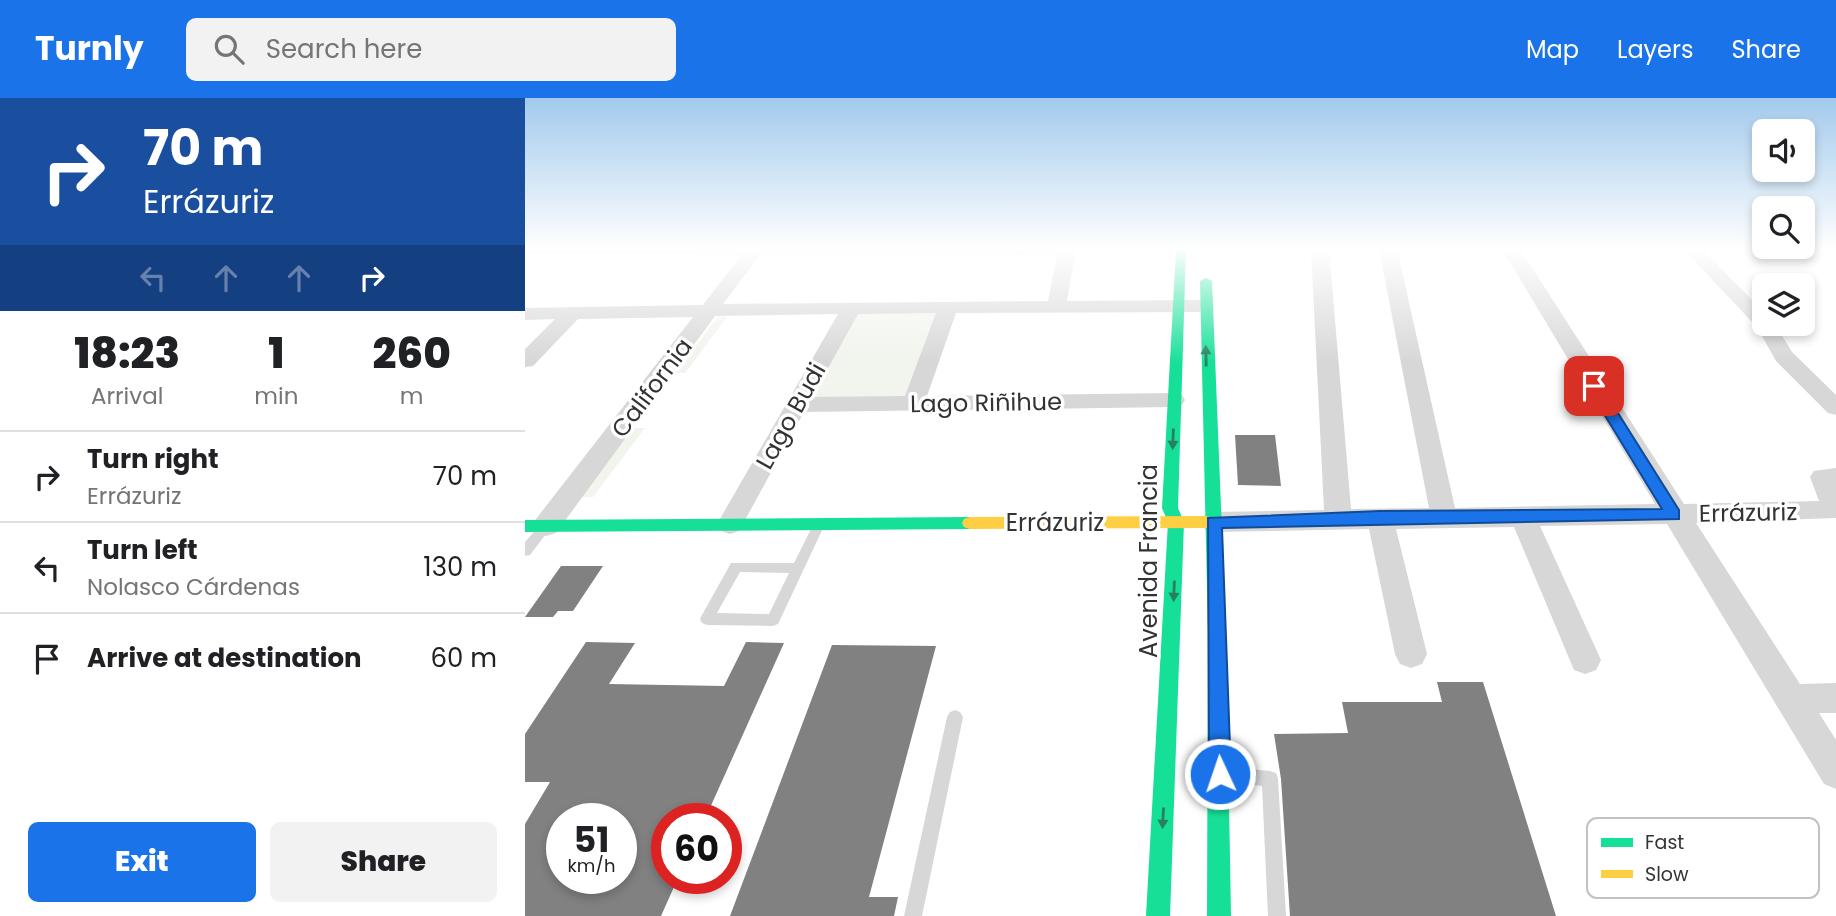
<!DOCTYPE html>
<html lang="en">
<head>
<meta charset="utf-8">
<style>
	body { margin:0; font-family:Poppins,sans-serif; background:#f2f2f2; color:#202124; height:100vh; display:flex; flex-direction:column; font-size:26px; white-space:nowrap }
	* { box-sizing:border-box; margin:0 }
	p { font-size:23px; color:#757577 }
	.icon { flex:none; width:38px; height:38px; fill:none; stroke:currentColor; stroke-width:2; stroke-linecap:round; stroke-linejoin:round }
	.map { position:relative; flex:1; overflow:hidden }
	.details { display:flex; flex-direction:column; background:#fff; width:525px }
	.details>* { flex:none }
	.banner { background:#1a4fa0; color:#fff; overflow:hidden }
	.fabs { position:absolute; left:1227px; top:21px; display:grid; gap:14px }
	.fabs a { display:grid; place-items:center; width:63px; height:63px; border-radius:10px; background:#fff; box-shadow:0 4px 10px #0003; font-size:35px }
	.speed { position:absolute; left:21px; top:705px; display:flex; gap:14px; font-size:35px; font-weight:700; text-align:center }
	.speed>* { display:grid; place-content:center; width:91px; height:91px; border-radius:50%; background:#fff; box-shadow:0 4px 10px #0003; line-height:1 }
	.speed small { font-size:18px; font-weight:400 }
	.speed .limit { border:10px solid #d22; background:#fff; color:#111 }
	.pin { position:absolute; display:grid; place-items:center; width:60px; height:60px; color:#fff; margin:-30px; border-radius:14px; box-shadow:0 4px 10px #0006 }
	.me { position:absolute; width:77px; margin:-38px; rotate:357deg; stroke-linejoin:round; filter:drop-shadow(0 0 5px #0008) }
	.turn { display:flex; align-items:center; gap:24px; height:147px; padding:0 28px; font-size:32px }
	.turn .icon { width:91px; height:91px; stroke-width:2.5 }
	.turn b { display:block; font-size:49px; line-height:60px }
	.lanes { display:flex; align-items:center; height:66px; padding:0 28px; background:#0003; justify-content:center; gap:35px; direction:ltr }
	.lanes .off { opacity:.35 }
	.eta { display:flex; justify-content:space-evenly; align-items:center; height:119px; text-align:center }
	.eta b { font-size:42px; font-weight:800; line-height:49px }
	.primary-button { display:flex; gap:14px; margin-top:auto; padding:14px 28px }
	.primary-button a { flex:1; height:80px; border-radius:10px; background:#1a73e8; color:#fff; font-size:28px; font-weight:800; line-height:80px; text-align:center }
	.primary-button a+a { background:#f2f2f2; color:#202124 }
	ul { padding:0; list-style:none }
	li { display:flex; align-items:center; gap:21px; height:91px; padding:0 28px; border-top:2px solid #e0e0e0 }
	li div { flex:1 }
	li b { display:block; font-size:26px }
	li em { font-style:normal }
	header { display:flex; align-items:center; gap:42px; box-sizing:border-box; height:98px; padding:0 35px; background:#1a73e8; color:#fff }
	header strong { font-size:33px }
	nav { display:flex; gap:38px; margin-inline-start:auto; font-size:24px }
	.search { width:490px; height:63px; background:#f2f2f2; display:flex; align-items:center; gap:18px; box-sizing:border-box; padding:0 24px; border-radius:10px; color:#757577; font-size:26px }
	main { display:flex; flex:1; min-height:0 }
	.map>svg:first-child { display:block }
	.green { fill:#f1f5ed }
	.building { fill:#818181; fill-rule:evenodd }
	.lines { fill:none; stroke-linecap:round; stroke-linejoin:round }
	.lane { fill:#d7d7d7; fill-rule:evenodd }
	.street { fill:#d7d7d7; fill-rule:evenodd }
	.fast { fill:#16e098; fill-rule:evenodd }
	.slow { fill:#ffcf43; fill-rule:evenodd }
	.oneway { fill:#268160 }
	.route { fill:#1a73e8; stroke:#114b97; stroke-width:2 }
	.labels { text-anchor:middle; stroke-width:7; stroke-linejoin:round; paint-order:stroke }
	.street-label { font-size:24px; fill:#333; stroke:#fff }
	.key { fill:#fff; stroke:#c2c2c2; stroke-width:2 }
	.key-label { font-size:19px; fill:#333 }
</style>
</head>
<body>
<header>
<strong>Turnly</strong>
<div class="search"><svg class="icon" aria-label="search" viewBox="0 0 24 24"><circle cx="10" cy="10" r="6"/><path d="M15 15l6 6"/></svg>Search here</div>
<nav><a>Map</a><a>Layers</a><a>Share</a></nav>
</header>
<main>
<section class="details">
<div class="banner">
<div class="turn"><svg class="icon" aria-label="right" viewBox="0 0 24 24"><path d="M7 20v-9h11M14 6l5 5-5 5"/></svg><div><b>70 m</b>Errázuriz</div></div>
<div class="lanes"><svg class="icon off" aria-label="left" viewBox="0 0 24 24"><path d="M17 20v-9H6M10 6l-5 5 5 5"/></svg><svg class="icon off" aria-label="ahead" viewBox="0 0 24 24"><path d="M12 20V5M6 11l6-6 6 6"/></svg><svg class="icon off" aria-label="ahead" viewBox="0 0 24 24"><path d="M12 20V5M6 11l6-6 6 6"/></svg><svg class="icon" aria-label="right" viewBox="0 0 24 24"><path d="M7 20v-9h11M14 6l5 5-5 5"/></svg></div>
</div>
<div class="eta">
<div><b>18:23</b><p>Arrival</p></div>
<div><b>1</b><p>min</p></div>
<div><b>260</b><p>m</p></div>
</div>
<ul>
<li><svg class="icon" aria-label="right" viewBox="0 0 24 24"><path d="M7 20v-9h11M14 6l5 5-5 5"/></svg><div><b>Turn right</b><p>Errázuriz</p></div><em>70 m</em></li>
<li><svg class="icon" aria-label="left" viewBox="0 0 24 24"><path d="M17 20v-9H6M10 6l-5 5 5 5"/></svg><div><b>Turn left</b><p>Nolasco Cárdenas</p></div><em>130 m</em></li>
<li><svg class="icon" aria-label="arrive" viewBox="0 0 24 24"><path d="M6 21V4h12l-3 4 3 4H6"/></svg><div><b>Arrive at destination</b></div><em>60 m</em></li>
</ul>
<div class="primary-button"><a>Exit</a><a>Share</a></div>
</section>
<div class="map">
<svg width="1311" height="818" viewBox="0 0 1311 818">
	<rect width="100%" height="100%" fill="#fff"/>
	<g class="green">
		<polygon points="330,213 416,213 381,304 283,300"/>
		<polygon points="193,219 202,219 160,275 150,275"/>
		<polygon points="108,330 120,330 68,399 55,399"/>
	</g>
	<g class="building">
		<polygon points="710,337 750,337 756,388 713,387"/>
		<polygon points="36,468 78,468 48,513 33,513 28,519 0,519"/>
		<path d="M61 544 110 545 84 586 199 588 221 544 259 545 180 721H142V780H153L136 818H0V726L25 684H0V636ZM37 721H96V780H37Z"/>
		<polygon points="307,547 411,548 344,799 373,799 369,818 205,818"/>
		<polygon points="912,584 958,584 1031,818 765,818 756,681 749,636 823,635 817,604 917,604"/>
	</g>
	<g class="lines">
		<g class="lane">
			<path d="M294 421 298 423 300 426 253 526 248 528 182 527 177 525 175 521 177 517 206 465H269L290 423ZM215 474 264 475 244 516 192 515Z"/>
			<polygon points="20,424 24,426 26,429 24,432 5,457 0,458 0,444 16,426"/>
			<polygon points="430,612 435,614 438,619 397,818 379,818 422,619 425,614"/>
			<polygon points="704,669 745,673 751,675 753,681 761,818 743,818 737,688 698,683 696,677 698,671"/>
		</g>
		<g class="street">
			<path d="M0 151H551L542 203 674 202 684 208 674 214 431 215 402 298 649 295 657 297 660 302 657 307 649 309 279 314 214 433 205 436 196 433 192 426 313 216 190 218 31 435 21 438 11 435 8 428 11 421 168 219 53 221 8 268 0 269V251L30 221 0 222V210L178 207 216 157 0 156ZM235 157H532L523 203 198 206ZM411 215 380 298 287 299 333 216Z"/>
			<polygon points="786,151 804,151 826,411 904,410 854,151 872,151 930,410 1130,406 977,151 995,151 1159,406 1294,403 1285,379 1289,373 1311,370 1311,420 1171,425 1275,586 1311,585 1311,615 1294,615 1311,642 1311,691 1299,686 1142,426 1015,428 1076,562 1071,572 1060,576 1049,572 989,429 871,431 902,556 897,566 886,570 875,566 870,556 844,431 689,434 680,431 676,424 680,417 689,414 799,412"/>
			<polygon points="1158,151 1177,151 1239,214 1239,226 1250,226 1267,254 1311,297 1311,317 1303,315 1251,263 1232,229"/>
		</g>
		<g class="fast">
			<polygon points="651,151 661,151 653,410 659,424 645,818 621,818 643,424 637,410"/>
			<polygon points="681,180 687,183 701,534 706,818 682,818 683,534 675,183"/>
			<polygon points="445,419 451,421 453,425 451,429 445,431 0,434 0,422"/>
		</g>
		<polygon class="slow" points="681,418 687,420 689,424 687,428 681,430 445,431 439,429 437,425 439,421 445,419"/>
	</g>
	<defs><path id="oneway-solid" d="M-6-.8H1V-3.2L6.5 0L1 3.2V.8H-6Z" transform="scale(1.75)"/></defs>
	<g class="oneway">
		<use href="#oneway-solid" transform="translate(681 258) rotate(-91)"/>
		<use href="#oneway-solid" transform="translate(648 341) rotate(92)"/>
		<use href="#oneway-solid" transform="translate(649 493) rotate(92)"/>
		<use href="#oneway-solid" transform="translate(638 720) rotate(93)"/>
	</g>
	<linearGradient id="sky" x2="0" y2="1"><stop stop-color="#a3caec"/><stop offset="0.57" stop-color="#fff"/><stop offset="1" stop-color="#fff" stop-opacity="0"/></linearGradient>
	<rect width="1311" height="265" fill="url(#sky)"/>
	<polygon class="route" points="1069,284 1074,285 1154,412 1154,421 697,430 706,676 703,683 695,686 688,683 684,676 683,420 855,413 1137,411 1062,288"/>
	<g class="labels">
		<g class="street-label">
			<text transform="translate(127 290) rotate(-53)" y="8">California</text>
			<text transform="translate(461 305) rotate(-1)" y="8">Lago Riñihue</text>
			<text transform="translate(266 318) rotate(-61)" y="8">Lago Budi</text>
			<text transform="translate(1223 415) rotate(-1)" y="8">Errázuriz</text>
			<text x="530" y="433">Errázuriz</text>
			<text transform="translate(624 463) rotate(-90)" y="8">Avenida Francia</text>
		</g>
	</g>
	<rect x="1062" y="720" width="232" height="80" rx="10" class="key"/>
	<rect x="1076" y="740" width="32" height="9" fill="#16e098"/>
	<rect x="1076" y="772" width="32" height="8" fill="#ffcf43"/>
	<g class="key-label">
		<text x="1120" y="751">Fast</text>
		<text x="1120" y="783">Slow</text>
	</g>
</svg>
<div class="fabs">
<a><svg class="icon" aria-label="sound" viewBox="0 0 24 24"><path d="M4 9h4l5-4v14l-5-4H4zM17 9q2 3 0 6"/></svg></a>
<a><svg class="icon" aria-label="search" viewBox="0 0 24 24"><circle cx="10" cy="10" r="6"/><path d="M15 15l6 6"/></svg></a>
<a><svg class="icon" aria-label="layers" viewBox="0 0 24 24"><path d="M12 4l9 5-9 5-9-5zM3 14l9 5 9-5"/></svg></a>
</div>
<div class="speed"><div>51<small>km/h</small></div><div class="limit">60</div></div>
<div class="pin" style="left:1069px;top:288px;background:#d93025"><svg class="icon" aria-label="arrive" viewBox="0 0 24 24"><path d="M6 21V4h12l-3 4 3 4H6"/></svg></div>
<svg class="me" style="left:695px;top:676px" viewBox="-20 -20 40 40"><circle r="17" fill="#1a73e8" stroke="#fff" stroke-width="3"/><path d="M0-11L8 9 0 5-8 9z" fill="#fff"/></svg>
</div>
</main>
</body>
</html>
